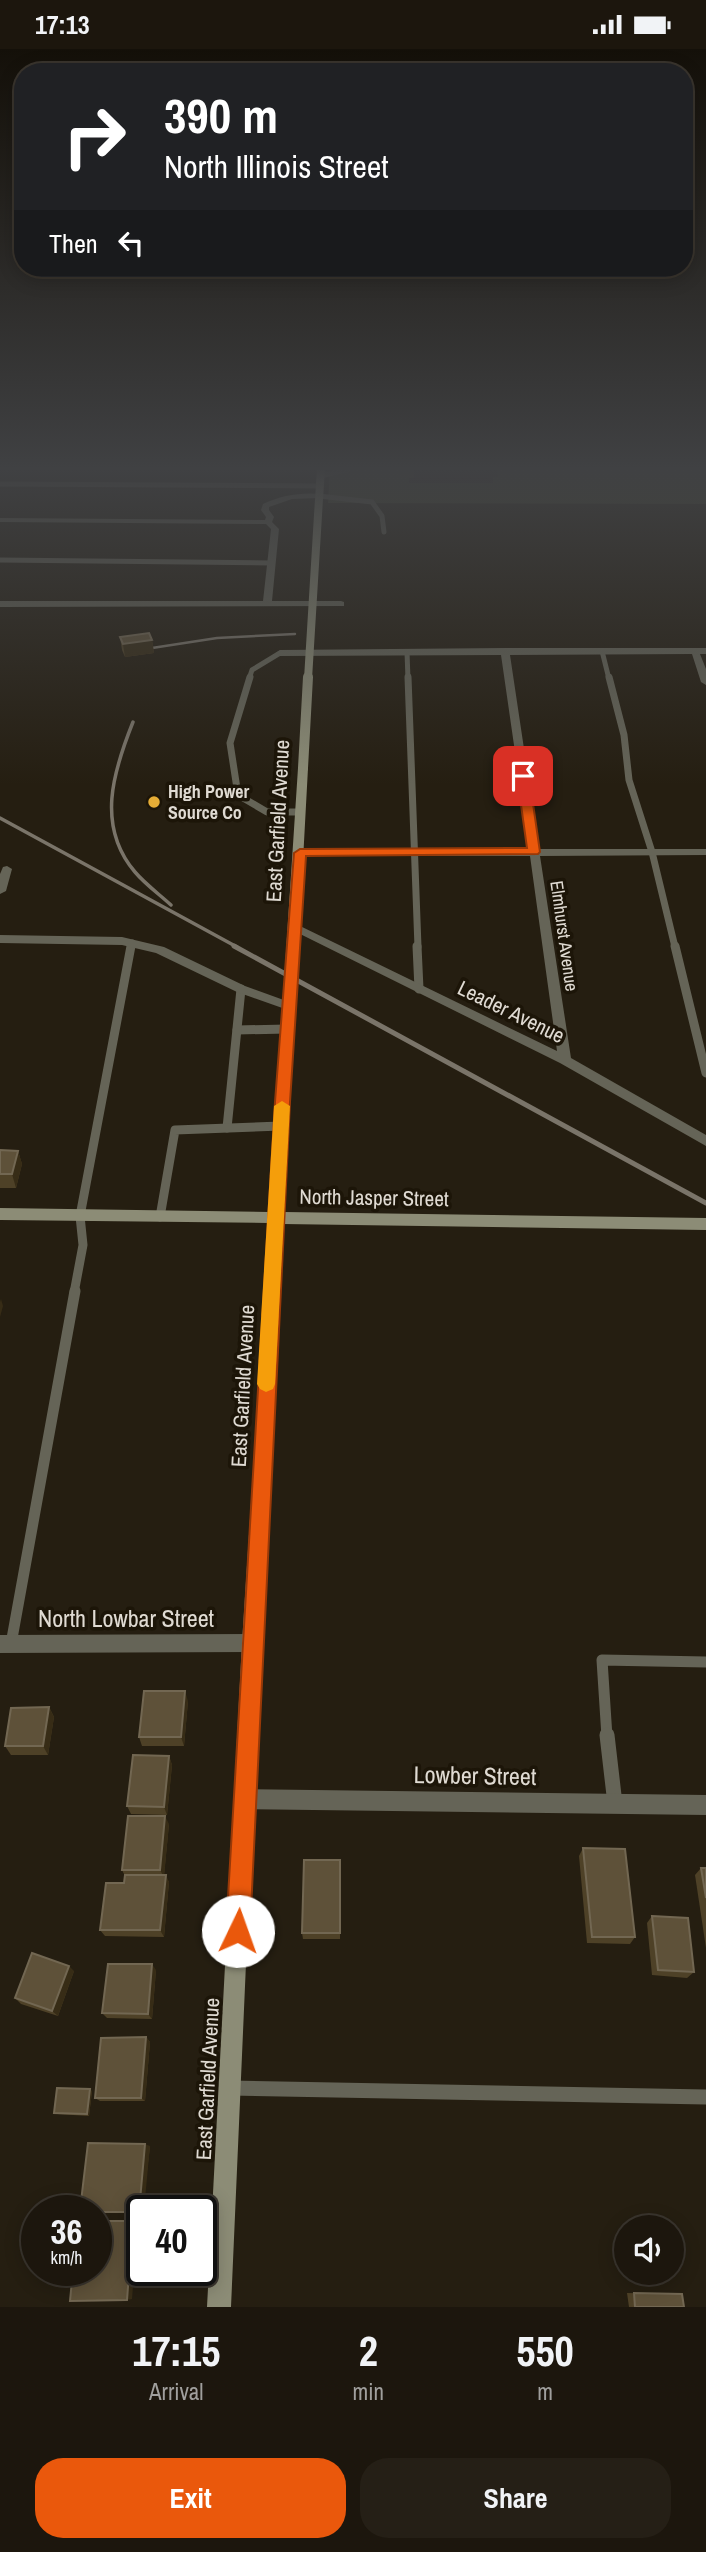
<!DOCTYPE html>
<html lang="en">
<head>
<meta charset="utf-8">
<style>
	body { margin:0; font-family:"Archivo Narrow",sans-serif; background:#251f16; color:#f1f3f6; height:100vh; display:flex; flex-direction:column; font-size:26px; white-space:nowrap }
	* { box-sizing:border-box; margin:0 }
	p { font-size:23px; color:#a09f9d }
	.icon { flex:none; width:38px; height:38px; fill:none; stroke:currentColor; stroke-width:2; stroke-linecap:round; stroke-linejoin:round }
	.map { position:relative; height:2258px; overflow:hidden }
	.details { display:flex; flex-direction:column; background:#1c160d; flex:1 }
	.details>* { flex:none }
	.banner { position:absolute; left:14px; top:14px; width:679px; height:214px; border-radius:28px; box-shadow:0 4px 18px #0003,0 0 0 2px #3a352e; background:#202124; color:#fff; overflow:hidden }
	.fabs { position:absolute; left:614px; top:2166px; display:grid; gap:14px }
	.fabs a { display:grid; place-items:center; width:70px; height:70px; border-radius:50%; background:#1c160d; box-shadow:0 4px 18px #0003,0 0 0 2px #3a352e; font-size:35px }
	.speed { position:absolute; left:21px; top:2146px; display:flex; gap:14px; font-size:35px; font-weight:700; text-align:center }
	.speed>* { display:grid; place-content:center; width:91px; height:91px; border-radius:50%; background:#1c160d; box-shadow:0 4px 18px #0003,0 0 0 2px #3a352e; line-height:1 }
	.speed small { font-size:18px; font-weight:400 }
	.speed .limit { border:4px solid #111; border-radius:10px; background:#fff; color:#111 }
	.pin { position:absolute; display:grid; place-items:center; width:60px; height:60px; color:#fff; margin:-30px; border-radius:14px; box-shadow:0 4px 10px #0006 }
	.me { position:absolute; width:77px; margin:-38px; rotate:3deg; stroke-linejoin:round; filter:drop-shadow(0 0 5px #0008) }
	.turn { display:flex; align-items:center; gap:24px; height:147px; padding:0 35px; font-size:32px }
	.turn .icon { width:91px; height:91px; stroke-width:2.5 }
	.turn b { display:block; font-size:49px; line-height:60px }
	.then { display:flex; align-items:center; height:66px; padding:0 35px; background:#0003; gap:14px; font-size:26px }
	.eta { display:flex; justify-content:space-evenly; align-items:center; height:119px; text-align:center }
	.eta b { font-size:42px; font-weight:700; line-height:49px }
	.primary-button { display:flex; gap:14px; margin-top:auto; padding:14px 35px }
	.primary-button a { flex:1; height:80px; border-radius:28px; background:#ea580c; color:#fff; font-size:28px; font-weight:700; line-height:80px; text-align:center }
	.primary-button a+a { background:#251f16; color:#f1f3f6 }
	.status { display:flex; justify-content:space-between; align-items:center; height:49px; padding:0 35px; background:#1c160d; direction:ltr }
	.status svg { height:19px; fill:currentColor }
	.map>svg:first-child { display:block }
	.education { fill:#342021 }
	.green { fill:#43452b }
	.lines { fill:none; stroke-linecap:round; stroke-linejoin:round }
	.lane-far4 { stroke:#656457; stroke-width:5 }
	.lane-far3 { stroke:#656457; stroke-width:7 }
	.lane-far2 { stroke:#656457; stroke-width:9 }
	.lane-far1 { stroke:#656457; stroke-width:11 }
	.lane { stroke:#656457; stroke-width:15 }
	.street { fill:#656457; fill-rule:evenodd }
	.secondary { fill:#8c8c76; fill-rule:evenodd }
	.rail-far2 { stroke:#7a7469; stroke-width:2.5 }
	.rail-far1 { stroke:#7a7469; stroke-width:3.5 }
	.rail { stroke:#7a7469; stroke-width:5 }
	.secondary-bridge-far1 { stroke:#8c8c76; stroke-width:8 }
	.secondary-bridge { stroke:#8c8c76; stroke-width:10 }
	.wall { fill:#4e4127 }
	.shaded-wall { fill:#372c16 }
	.building { fill:#5e5139; stroke:#726752; stroke-width:2 }
	.route { fill:#ea580c; stroke:#983908; stroke-width:2 }
	.slow { fill:#f59e0b }
	.poi-dot { fill:#e6ad36; stroke:#1c1508; stroke-width:2.5 }
	.labels { text-anchor:middle; stroke-width:7; stroke-linejoin:round; paint-order:stroke }
	.far-poi-label { font-size:18px; font-weight:bold; fill:#e0dbd3; stroke:#1c1508; text-anchor:start }
	.far-street-label { font-size:18px; fill:#e0dbd3; stroke:#1c1508 }
	.street-label { font-size:21px; fill:#e0dbd3; stroke:#1c1508 }
	.near-street-label { font-size:24px; fill:#e0dbd3; stroke:#1c1508 }
</style>
</head>
<body>
<div class="status"><b>17:13</b><svg viewBox="0 0 49 12"><path d="M0 12V9h3v3zM5 12V6h3v6zM10 12V3h3v9zM15 12V0h3v12zM26 1h20v11H26zM47 4h2v5h-2z"/></svg></div>
<div class="map">
<svg width="706" height="2258" viewBox="0 0 706 2258">
	<rect width="100%" height="100%" fill="#251e11"/>
	<polygon class="education" points="330,420 499,420 505,454 328,454"/>
	<polygon class="green" points="330,420 399,420 400,429 409,429 409,434 493,434 493,428 498,428 497,420 706,420 706,455 328,454"/>
	<g class="lines">
		<g class="lane-far4">
			<polyline points="320,427 351,420"/>
			<polyline points="0,435 319,437"/>
			<polyline points="319,447 372,453 382,467 384,483"/>
			<polyline points="0,511 271,514"/>
			<polyline points="602,602 609,630"/>
			<polyline points="407,603 408,630"/>
			<polyline points="249,630 252,621 280,604"/>
		</g>
		<g class="lane-far3">
			<polyline points="250,628 230,694 238,746 267,763 301,763"/>
			<polyline points="408,628 418,898"/>
			<polyline points="609,628 624,686 629,731 652,803 675,898"/>
			<polyline points="131,898 132,894"/>
		</g>
		<g class="lane-far2">
			<polyline points="417,897 419,940"/>
			<polyline points="675,897 706,1024"/>
			<polyline points="237,981 287,980"/>
			<polyline points="227,1079 241,940"/>
			<polyline points="160,1168 175,1081 281,1077"/>
			<polyline points="74,1244 83,1196 80,1167 131,897"/>
		</g>
		<g class="lane-far1">
			<polyline points="11,1595 75,1242"/>
			<polyline points="607,1688 602,1611 706,1613"/>
		</g>
		<g class="lane">
			<polyline points="607,1686 615,1755"/>
			<polyline points="230,2039 706,2048"/>
		</g>
		<g class="street">
			<path d="M322 445 323 447 319 449 292 450 269 458V461L274 468 272 473 279 480 272 552H341L344 553V557L0 558V552H263L271 480 266 475 0 473V469L265 471 266 468 261 461 263 455C281 446 302 443 322 445Z"/>
			<polygon points="505,599 706,599 706,605 700,605 706,620 706,636 701,633 692,605 510,606 539,800 706,800 706,806 540,807 571,1009 706,1086 706,1097 560,1014 288,879 294,875 298,876 557,1002 530,807 300,807 295,804 300,801 529,800 501,606 280,607 276,604 280,601"/>
			<polygon points="7,817 12,820 6,842 0,845 0,825 3,818"/>
			<polygon points="0,886 122,888 164,898 245,937 292,954 294,957 288,961 237,943 156,904 122,896 0,894"/>
			<polygon points="251,1585 258,1587 260,1594 258,1601 251,1603 0,1604 0,1586"/>
			<polygon points="244,1740 706,1746 706,1766 244,1760 237,1757 234,1750 237,1743"/>
		</g>
		<g class="secondary">
			<polygon points="317,420 325,420 322,466 318,468 314,466"/>
			<polygon points="303,716 308,719 284,1163 706,1169 706,1181 283,1175 260,1594 231,2258 207,2258 242,1594 269,1174 0,1171 0,1159 269,1163 298,719"/>
		</g>
		<polyline class="rail-far2" points="152,599 217,589 295,585"/>
		<g class="rail-far1">
			<path d="M133 673C113 723 96 777 135 823 145 835 159 845 171 856"/>
			<polyline points="0,769 237,898"/>
		</g>
		<polyline class="rail" points="234,897 706,1154"/>
		<polyline class="secondary-bridge-far1" points="308,630 318,466"/>
		<polyline class="secondary-bridge" points="303,719 308,628"/>
	</g>
	<g class="wall">
		<polygon points="383,420 414,420 414,429 400,429 399,420"/>
		<polygon points="120,588 152,591 154,604 125,608 122,601"/>
		<polygon points="0,1101 18,1102 22,1115 16,1139 0,1139"/>
		<polygon points="188,1652 184,1697 142,1697 139,1688"/>
		<polygon points="49,1658 54,1668 48,1706 11,1706 5,1697"/>
		<polygon points="169,1707 172,1716 167,1766 131,1765 127,1757"/>
		<polygon points="169,1775 164,1826 169,1833 164,1888 105,1887 100,1881 124,1834 125,1827 122,1821"/>
		<polygon points="583,1799 635,1888 630,1895 587,1894 579,1807"/>
		<polygon points="340,1811 340,1890 303,1890 302,1884"/>
		<polygon points="701,1819 706,1819 706,1899 695,1826"/>
		<polygon points="652,1867 694,1923 687,1929 652,1926 647,1874"/>
		<polygon points="156,1921 152,1970 107,1969 102,1964"/>
		<polygon points="74,1922 58,1967 21,1955 15,1949"/>
		<polygon points="146,1988 150,1993 145,2052 100,2052 95,2049"/>
		<polygon points="92,2042 89,2067 57,2065 54,2064"/>
		<polygon points="150,2097 142,2164 96,2164 96,2161"/>
		<polygon points="627,2244 682,2245 684,2258 629,2258"/>
	</g>
	<g class="shaded-wall">
		<polygon points="152,591 154,604 125,608 123,595"/>
		<polygon points="18,1102 22,1115 16,1139 12,1125"/>
		<polygon points="1,1250 3,1257 0,1268 0,1253"/>
		<polygon points="185,1642 188,1652 184,1697 181,1688"/>
		<polygon points="49,1658 54,1668 48,1706 43,1697"/>
		<polygon points="169,1707 172,1716 167,1766 164,1758"/>
		<polygon points="165,1767 169,1775 164,1828 160,1821"/>
		<polygon points="166,1826 169,1833 164,1888 160,1881"/>
		<polygon points="152,1915 156,1921 152,1970 148,1965"/>
		<polygon points="69,1917 74,1922 58,1967 52,1962"/>
		<polygon points="146,1988 150,1993 145,2052 141,2049"/>
		<polygon points="90,2040 92,2042 89,2067 87,2065"/>
		<polygon points="145,2095 150,2097 144,2161 142,2161 142,2164 139,2163"/>
		<polygon points="133,2172 138,2173 132,2250 127,2251"/>
	</g>
	<g class="building">
		<polygon points="149,584 152,591 123,595 120,588"/>
		<polygon points="0,1101 18,1102 12,1125 0,1125"/>
		<polygon points="144,1642 185,1642 181,1688 139,1688"/>
		<polygon points="49,1658 43,1697 5,1697 11,1659"/>
		<polygon points="133,1706 169,1707 164,1758 127,1757"/>
		<polygon points="128,1767 165,1767 160,1821 122,1821"/>
		<polygon points="583,1799 625,1800 635,1888 592,1888"/>
		<polygon points="304,1811 340,1811 340,1884 302,1884"/>
		<polygon points="701,1819 706,1819 706,1849"/>
		<polygon points="125,1826 166,1826 160,1881 100,1881 106,1834 124,1834"/>
		<polygon points="652,1867 688,1869 694,1923 658,1921"/>
		<polygon points="32,1904 69,1917 52,1962 15,1949"/>
		<polygon points="108,1915 152,1915 148,1965 102,1964"/>
		<polygon points="146,1988 141,2049 95,2049 101,1989"/>
		<polygon points="57,2039 90,2040 87,2065 54,2064"/>
		<polygon points="88,2094 145,2095 139,2163 96,2163 96,2161 80,2161"/>
		<polygon points="96,2172 133,2172 127,2251 70,2252 73,2221 96,2221"/>
		<polygon points="634,2244 682,2245 684,2258 635,2258"/>
	</g>
	<linearGradient id="sky" x2="0" y2="1"><stop stop-color="#141009"/><stop offset="0.57" stop-color="#404143"/><stop offset="1" stop-color="#404143" stop-opacity="0"/></linearGradient>
	<rect width="706" height="736" fill="url(#sky)"/>
	<polygon class="route" points="523,724 529,727 540,803 538,805 306,807 290,1053 250,1882 246,1890 238,1894 229,1890 226,1882 275,1053 294,804 300,800 527,799 517,727"/>
	<polygon class="slow" points="282,1052 290,1057 275,1335 273,1340 266,1343 260,1340 257,1335 274,1057"/>
	<circle class="poi-dot" cx="154" cy="753" r="7"/>
	<g class="labels">
		<g class="far-poi-label">
			<text x="168" y="749">High Power<tspan x="168" dy="21">Source Co</tspan></text>
		</g>
		<g class="far-street-label">
			<text transform="translate(564 887) rotate(82)" y="6">Elmhurst Avenue</text>
		</g>
		<g class="street-label">
			<text transform="translate(278 772) rotate(-87)" y="7">East Garfield Avenue</text>
			<text transform="translate(511 963) rotate(26)" y="7">Leader Avenue</text>
			<text transform="translate(374 1149) rotate(1)" y="7">North Jasper Street</text>
			<text transform="translate(243 1337) rotate(-87)" y="7">East Garfield Avenue</text>
			<text transform="translate(208 2030) rotate(-87)" y="7">East Garfield Avenue</text>
		</g>
		<g class="near-street-label">
			<text x="126" y="1578">North Lowbar Street</text>
			<text transform="translate(475 1727) rotate(1)" y="8">Lowber Street</text>
		</g>
	</g>
</svg>
<div class="fabs">
<a><svg class="icon" aria-label="sound" viewBox="0 0 24 24"><path d="M4 9h4l5-4v14l-5-4H4zM17 9q2 3 0 6"/></svg></a>
</div>
<div class="speed"><div>36<small>km/h</small></div><div class="limit">40</div></div>
<div class="pin" style="left:523px;top:727px;background:#d93025"><svg class="icon" aria-label="arrive" viewBox="0 0 24 24"><path d="M6 21V4h12l-3 4 3 4H6"/></svg></div>
<svg class="me" style="left:238px;top:1882px" viewBox="-20 -20 40 40"><circle r="19" fill="#fff"/><path d="M0-13L10 11 0 6-10 11z" fill="#ea580c"/></svg>
<div class="banner">
<div class="turn"><svg class="icon" aria-label="right" viewBox="0 0 24 24"><path d="M7 20v-9h11M14 6l5 5-5 5"/></svg><div><b>390 m</b>North Illinois Street</div></div>
<div class="then">Then<svg class="icon" aria-label="left" viewBox="0 0 24 24"><path d="M17 20v-9H6M10 6l-5 5 5 5"/></svg></div>
</div>
</div>
<section class="details">
<div class="eta">
<div><b>17:15</b><p>Arrival</p></div>
<div><b>2</b><p>min</p></div>
<div><b>550</b><p>m</p></div>
</div>
<div class="primary-button"><a>Exit</a><a>Share</a></div>
</section>
</body>
</html>
